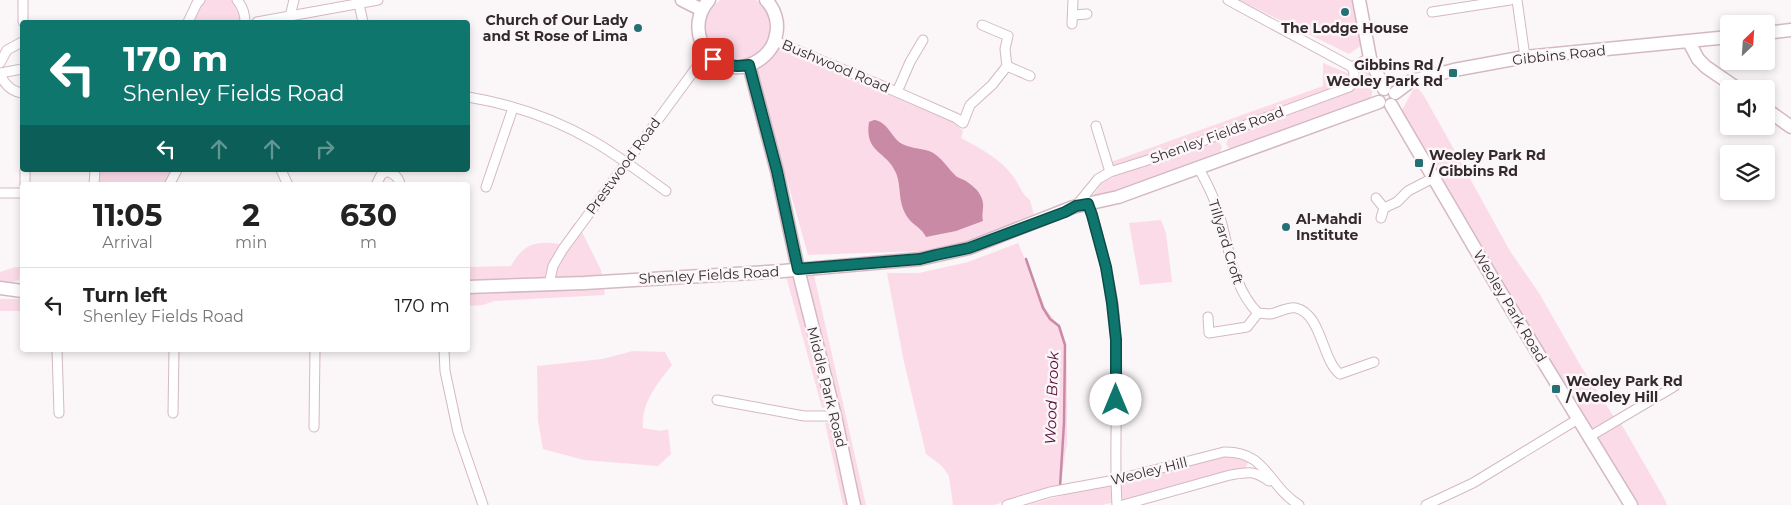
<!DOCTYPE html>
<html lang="en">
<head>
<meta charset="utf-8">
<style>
	body { margin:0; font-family:Montserrat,sans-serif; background:#f6f6f6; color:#222; height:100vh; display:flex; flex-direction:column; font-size:19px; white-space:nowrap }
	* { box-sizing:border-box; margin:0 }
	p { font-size:16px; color:#767676 }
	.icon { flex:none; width:28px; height:28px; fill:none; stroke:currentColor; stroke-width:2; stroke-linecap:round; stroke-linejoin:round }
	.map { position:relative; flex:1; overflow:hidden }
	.drawer { position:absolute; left:20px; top:182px; width:450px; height:170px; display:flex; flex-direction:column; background:#fff; border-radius:5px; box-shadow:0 2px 8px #0003 }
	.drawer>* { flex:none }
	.hud { position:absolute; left:20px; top:20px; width:450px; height:152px; border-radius:5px; box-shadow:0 2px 8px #0003; background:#0f766e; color:#fff; overflow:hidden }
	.needle { width:32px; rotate:25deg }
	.tools { position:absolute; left:1720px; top:15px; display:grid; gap:10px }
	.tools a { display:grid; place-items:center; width:55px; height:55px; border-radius:5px; background:#fff; box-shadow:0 2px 8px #0003; font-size:25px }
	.pin { position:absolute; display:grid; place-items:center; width:42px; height:42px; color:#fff; margin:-21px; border-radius:10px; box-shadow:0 2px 8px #0006 }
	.me { position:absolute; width:55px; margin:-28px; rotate:0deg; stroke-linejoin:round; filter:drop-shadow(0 0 4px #0008) }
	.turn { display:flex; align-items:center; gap:18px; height:105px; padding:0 20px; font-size:22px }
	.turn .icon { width:65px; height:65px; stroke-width:2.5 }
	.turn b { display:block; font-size:35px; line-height:42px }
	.lanes { display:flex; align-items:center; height:48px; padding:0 20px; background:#0003; justify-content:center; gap:25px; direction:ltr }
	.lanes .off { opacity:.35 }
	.eta { display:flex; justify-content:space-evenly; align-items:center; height:85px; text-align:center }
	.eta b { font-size:30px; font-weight:700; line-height:35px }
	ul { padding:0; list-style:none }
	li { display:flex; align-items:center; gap:15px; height:75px; padding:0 20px; border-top:1px solid #e0e0e0 }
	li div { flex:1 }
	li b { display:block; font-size:19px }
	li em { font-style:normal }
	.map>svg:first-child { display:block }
	.green { fill:#fcdbe9 }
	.water { fill:#c98aa6 }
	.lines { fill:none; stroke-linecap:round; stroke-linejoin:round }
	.stream { stroke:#c98aa6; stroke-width:2.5 }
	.street-casing { stroke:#d4b9c4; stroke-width:11 }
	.secondary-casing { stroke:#d4b9c4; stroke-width:15 }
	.street { stroke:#fff; stroke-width:9 }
	.secondary { stroke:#fff; stroke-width:12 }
	.route-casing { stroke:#0a4d48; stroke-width:12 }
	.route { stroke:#0f766e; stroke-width:9 }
	.poi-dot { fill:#257075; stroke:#fbf6f8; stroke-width:2 }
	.labels { text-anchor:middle; stroke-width:5; stroke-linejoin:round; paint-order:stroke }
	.poi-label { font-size:14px; font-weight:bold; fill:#342a2e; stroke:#fbf6f8; text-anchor:start }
	.street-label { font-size:14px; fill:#342a2e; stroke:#fbf6f8 }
	.water-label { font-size:15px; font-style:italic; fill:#570c38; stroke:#fbf6f8 }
</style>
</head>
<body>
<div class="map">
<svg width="1791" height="505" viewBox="0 0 1791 505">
	<rect width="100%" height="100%" fill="#fbf6f8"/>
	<g class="green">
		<polygon points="201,0 235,0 244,22 189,22"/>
		<path d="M720 0C729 0 747 0 755 0 771 5 773 31 766 43 743 87 675 37 720 0Z"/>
		<polygon points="1239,0 1356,0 1365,43 1349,54"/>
		<path d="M774 47H779L947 116 963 131 961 138C979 148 1000 158 1012 175 1019 183 1021 194 1030 200L1034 215 970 242 921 251 808 255 754 62Z"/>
		<polygon points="1323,63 1347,73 1350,78 1347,83 1117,167 1111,162 1323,86"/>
		<path d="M1363 70C1375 74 1375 89 1370 99L1231 151 1226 144 1229 136 1352 89 1357 84 1358 71Z"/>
		<polygon points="1418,88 1424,96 1446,135 1510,251 1539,293 1582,368 1614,417 1612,419 1592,430 1579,414 1401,112 1413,90"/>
		<polygon points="1216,141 1219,142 1222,147 1220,153 1108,194 1093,196 1102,183 1123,172"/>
		<polygon points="99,170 172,170 164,185 100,185 98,182"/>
		<polygon points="1161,220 1166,233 1172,282 1140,285 1129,223"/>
		<path d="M575 222 581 230 601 270 605 295 494 301 483 305 468 306V267L511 266C523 244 535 240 560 244Z"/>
		<polygon points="1018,243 1046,309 1061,329 1067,363 1067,443 1060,486 994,505 953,505 949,476 942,466 926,454 904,362 887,273 919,273 968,262"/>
		<polygon points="15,267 20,267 19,280 10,283 0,283 0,272"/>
		<polygon points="795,275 828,406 822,408 786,276"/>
		<polygon points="809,275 814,275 866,505 858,505 807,283"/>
		<rect x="0" y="299" width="22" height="12"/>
		<path d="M633 351 665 352 672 365C657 384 641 403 643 428L661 431 668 429 671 454 658 466 584 460 543 449 538 421 537 366 602 359Z"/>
		<polygon points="1619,420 1664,498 1667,505 1638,505 1595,437"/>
		<polygon points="825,423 830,423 850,505 843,505"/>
		<polygon points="1222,453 1249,460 1245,469 1120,502 1118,481"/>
		<polygon points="1114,482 1115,502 1102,505 1026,505"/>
	</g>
	<path class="water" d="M874 120C886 121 891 135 899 142 907 148 920 148 929 151 940 155 946 166 954 174 956 177 960 178 964 180 971 184 979 190 982 199 985 207 981 213 983 221L956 231 926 237C922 228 913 225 908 218 897 202 902 188 896 173 887 151 864 153 869 122Z"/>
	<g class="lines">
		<polyline class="stream" points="1026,259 1043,308 1050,319 1059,326 1065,345 1064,423 1060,487"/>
		<defs>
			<g id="street">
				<polyline points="23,0 23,22"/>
				<path d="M237 0C243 7 245 13 245 22"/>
				<polyline points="1228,0 1352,67 1370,58"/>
				<polyline points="1517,0 1525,57"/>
				<polyline points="359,4 363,22"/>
				<polyline points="1432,12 1510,0"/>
				<polyline points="1073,15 1087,14"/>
				<polyline points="290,16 294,0"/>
				<polyline points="188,22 197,3 200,0"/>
				<polyline points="257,22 378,0"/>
				<polyline points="1072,24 1073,0"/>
				<polyline points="775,41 897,92 956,118 963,123 970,105 992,85 1007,66 1005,49 1008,36 982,25"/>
				<polyline points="0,63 7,50 22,42"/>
				<polyline points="1007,66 1030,76"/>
				<path d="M22 69 0 73C4 85 11 91 22 93"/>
				<polyline points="897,92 910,62 923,40"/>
				<path d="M468 97C511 104 555 119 593 141 619 156 642 174 666 191"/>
				<polyline points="1096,126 1110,172"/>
				<path d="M1198 167C1207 183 1217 203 1221 221 1230 253 1234 289 1258 313 1262 313 1266 314 1270 314 1278 313 1288 306 1296 308 1322 314 1322 361 1340 374L1374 362"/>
				<polyline points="281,170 288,185"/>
				<path d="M387 171C394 174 399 177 400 185"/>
				<polyline points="25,185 25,170"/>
				<polyline points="94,185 95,170"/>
				<polyline points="169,185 177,170"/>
				<polyline points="376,185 381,175 387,171"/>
				<polyline points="486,187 513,108"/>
				<polyline points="0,193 22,193"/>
				<polyline points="1376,198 1384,208 1381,218"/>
				<path d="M1088 203C1094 218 1097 232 1101 247 1105 266 1110 284 1113 303 1121 370 1113 438 1117 505"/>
				<polyline points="1076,206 1098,179 1110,172 1167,154 1349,87 1353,83 1354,73 1352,67"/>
				<polyline points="1384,208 1397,202 1408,191 1433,178"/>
				<polyline points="549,284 553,266 563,249 707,53"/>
				<polyline points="1208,317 1209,333 1247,327 1258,313"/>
				<polyline points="57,350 59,413"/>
				<polyline points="444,350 445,371 458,432 483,505"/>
				<polyline points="717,400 804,416 835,416"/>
				<polyline points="173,413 174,350"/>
				<polyline points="314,427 315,350"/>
				<polyline points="1589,437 1675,386"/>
				<path d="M1007 505 1050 492 1115 480 1224 452C1267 451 1267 485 1299 505"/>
				<path d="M1123 505 1230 475C1248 472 1253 470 1269 481"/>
				<polyline points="1426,505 1473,483 1578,419"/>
			</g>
			<g id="secondary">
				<polyline points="682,0 702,10"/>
				<path d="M709 0C678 35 721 86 759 60 768 54 774 46 776 35 779 23 775 9 766 0"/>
				<polyline points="1359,0 1370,58 1384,89"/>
				<polyline points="1766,33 1791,30"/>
				<polyline points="1689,42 1698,59 1706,67 1738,89"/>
				<polyline points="749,65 777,171 798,269 835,416 854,505"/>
				<polyline points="1395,93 1411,81 1454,70 1525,57 1729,37"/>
				<polyline points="1391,105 1497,286 1631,505"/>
				<polyline points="1766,109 1791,127"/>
				<polyline points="468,287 584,283 783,271 920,259 969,248 1073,207 1118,197 1379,102"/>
				<polyline points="0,288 22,291"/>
			</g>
		</defs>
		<use href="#street" class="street-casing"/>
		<use href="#secondary" class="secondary-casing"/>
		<use href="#street" class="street"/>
		<use href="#secondary" class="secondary"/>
	</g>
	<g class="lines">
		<defs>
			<path id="route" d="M713 59C726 66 735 67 749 65L777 171 798 269 920 259 936 255 969 248 1065 212 1076 206 1088 204 1092 215 1106 267 1112 303 1116 340V400"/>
		</defs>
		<use href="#route" class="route-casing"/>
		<use href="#route" class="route"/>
	</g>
	<g class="poi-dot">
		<circle cx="1345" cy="12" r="5"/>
		<circle cx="638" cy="28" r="5"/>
		<rect x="1448" y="68" width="10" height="10" rx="2.5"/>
		<rect x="1414" y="158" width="10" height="10" rx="2.5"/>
		<circle cx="1286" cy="227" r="5"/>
		<rect x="1551" y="384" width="10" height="10" rx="2.5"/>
	</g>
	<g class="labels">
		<g class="poi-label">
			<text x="628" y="25" text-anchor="end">Church of Our Lady<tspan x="628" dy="16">and St Rose of Lima</tspan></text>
			<text x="1345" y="33" text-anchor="middle">The Lodge House</text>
			<text x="1443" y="70" text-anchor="end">Gibbins Rd /<tspan x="1443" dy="16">Weoley Park Rd</tspan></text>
			<text x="1429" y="160">Weoley Park Rd<tspan x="1429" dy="16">/ Gibbins Rd</tspan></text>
			<text x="1296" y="224">Al-Mahdi<tspan x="1296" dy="16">Institute</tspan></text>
			<text x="1566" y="386">Weoley Park Rd<tspan x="1566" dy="16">/ Weoley Hill</tspan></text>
		</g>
		<g class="street-label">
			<text transform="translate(1559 55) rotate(-6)" y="5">Gibbins Road</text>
			<text transform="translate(836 66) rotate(23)" y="5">Bushwood Road</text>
			<text transform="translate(1217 135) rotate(-20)" y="5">Shenley Fields Road</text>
			<text transform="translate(623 166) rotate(-54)" y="5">Prestwood Road</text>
			<text transform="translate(1226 242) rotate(73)" y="5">Tillyard Croft</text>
			<text transform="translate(709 275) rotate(-3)" y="5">Shenley Fields Road</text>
			<text transform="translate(1510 306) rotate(59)" y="5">Weoley Park Road</text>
			<text transform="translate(827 387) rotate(76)" y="5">Middle Park Road</text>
			<text transform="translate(1149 471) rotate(-14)" y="5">Weoley Hill</text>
		</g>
		<g class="water-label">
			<text transform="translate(1052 398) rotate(-88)" y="5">Wood Brook</text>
		</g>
	</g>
</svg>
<div class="tools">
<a><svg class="needle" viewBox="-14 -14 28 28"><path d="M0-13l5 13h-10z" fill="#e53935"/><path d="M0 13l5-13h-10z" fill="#767676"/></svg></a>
<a><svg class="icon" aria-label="sound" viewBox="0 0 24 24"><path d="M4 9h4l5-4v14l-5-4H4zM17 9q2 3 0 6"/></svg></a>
<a><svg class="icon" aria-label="layers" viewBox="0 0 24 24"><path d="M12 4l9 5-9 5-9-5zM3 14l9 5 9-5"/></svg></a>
</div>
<div class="pin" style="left:713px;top:59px;background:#d93025"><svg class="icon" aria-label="arrive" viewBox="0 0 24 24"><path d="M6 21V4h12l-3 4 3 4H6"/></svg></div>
<svg class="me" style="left:1116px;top:400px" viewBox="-20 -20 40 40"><circle r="19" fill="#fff"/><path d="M0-13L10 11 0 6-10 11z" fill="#0f766e"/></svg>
<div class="hud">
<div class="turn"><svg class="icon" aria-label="left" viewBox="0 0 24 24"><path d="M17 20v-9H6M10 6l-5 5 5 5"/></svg><div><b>170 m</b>Shenley Fields Road</div></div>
<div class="lanes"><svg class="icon" aria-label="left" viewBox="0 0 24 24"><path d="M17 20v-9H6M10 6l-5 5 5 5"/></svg><svg class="icon off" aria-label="ahead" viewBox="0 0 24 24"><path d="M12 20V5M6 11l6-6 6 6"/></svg><svg class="icon off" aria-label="ahead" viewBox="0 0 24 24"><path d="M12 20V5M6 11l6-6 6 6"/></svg><svg class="icon off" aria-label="right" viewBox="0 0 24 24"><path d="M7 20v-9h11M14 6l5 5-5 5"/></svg></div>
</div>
<section class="drawer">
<div class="eta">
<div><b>11:05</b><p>Arrival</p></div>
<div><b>2</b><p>min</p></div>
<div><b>630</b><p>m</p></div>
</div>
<ul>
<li><svg class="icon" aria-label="left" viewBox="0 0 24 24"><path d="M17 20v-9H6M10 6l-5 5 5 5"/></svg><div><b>Turn left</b><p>Shenley Fields Road</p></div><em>170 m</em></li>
</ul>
</section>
</div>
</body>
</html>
